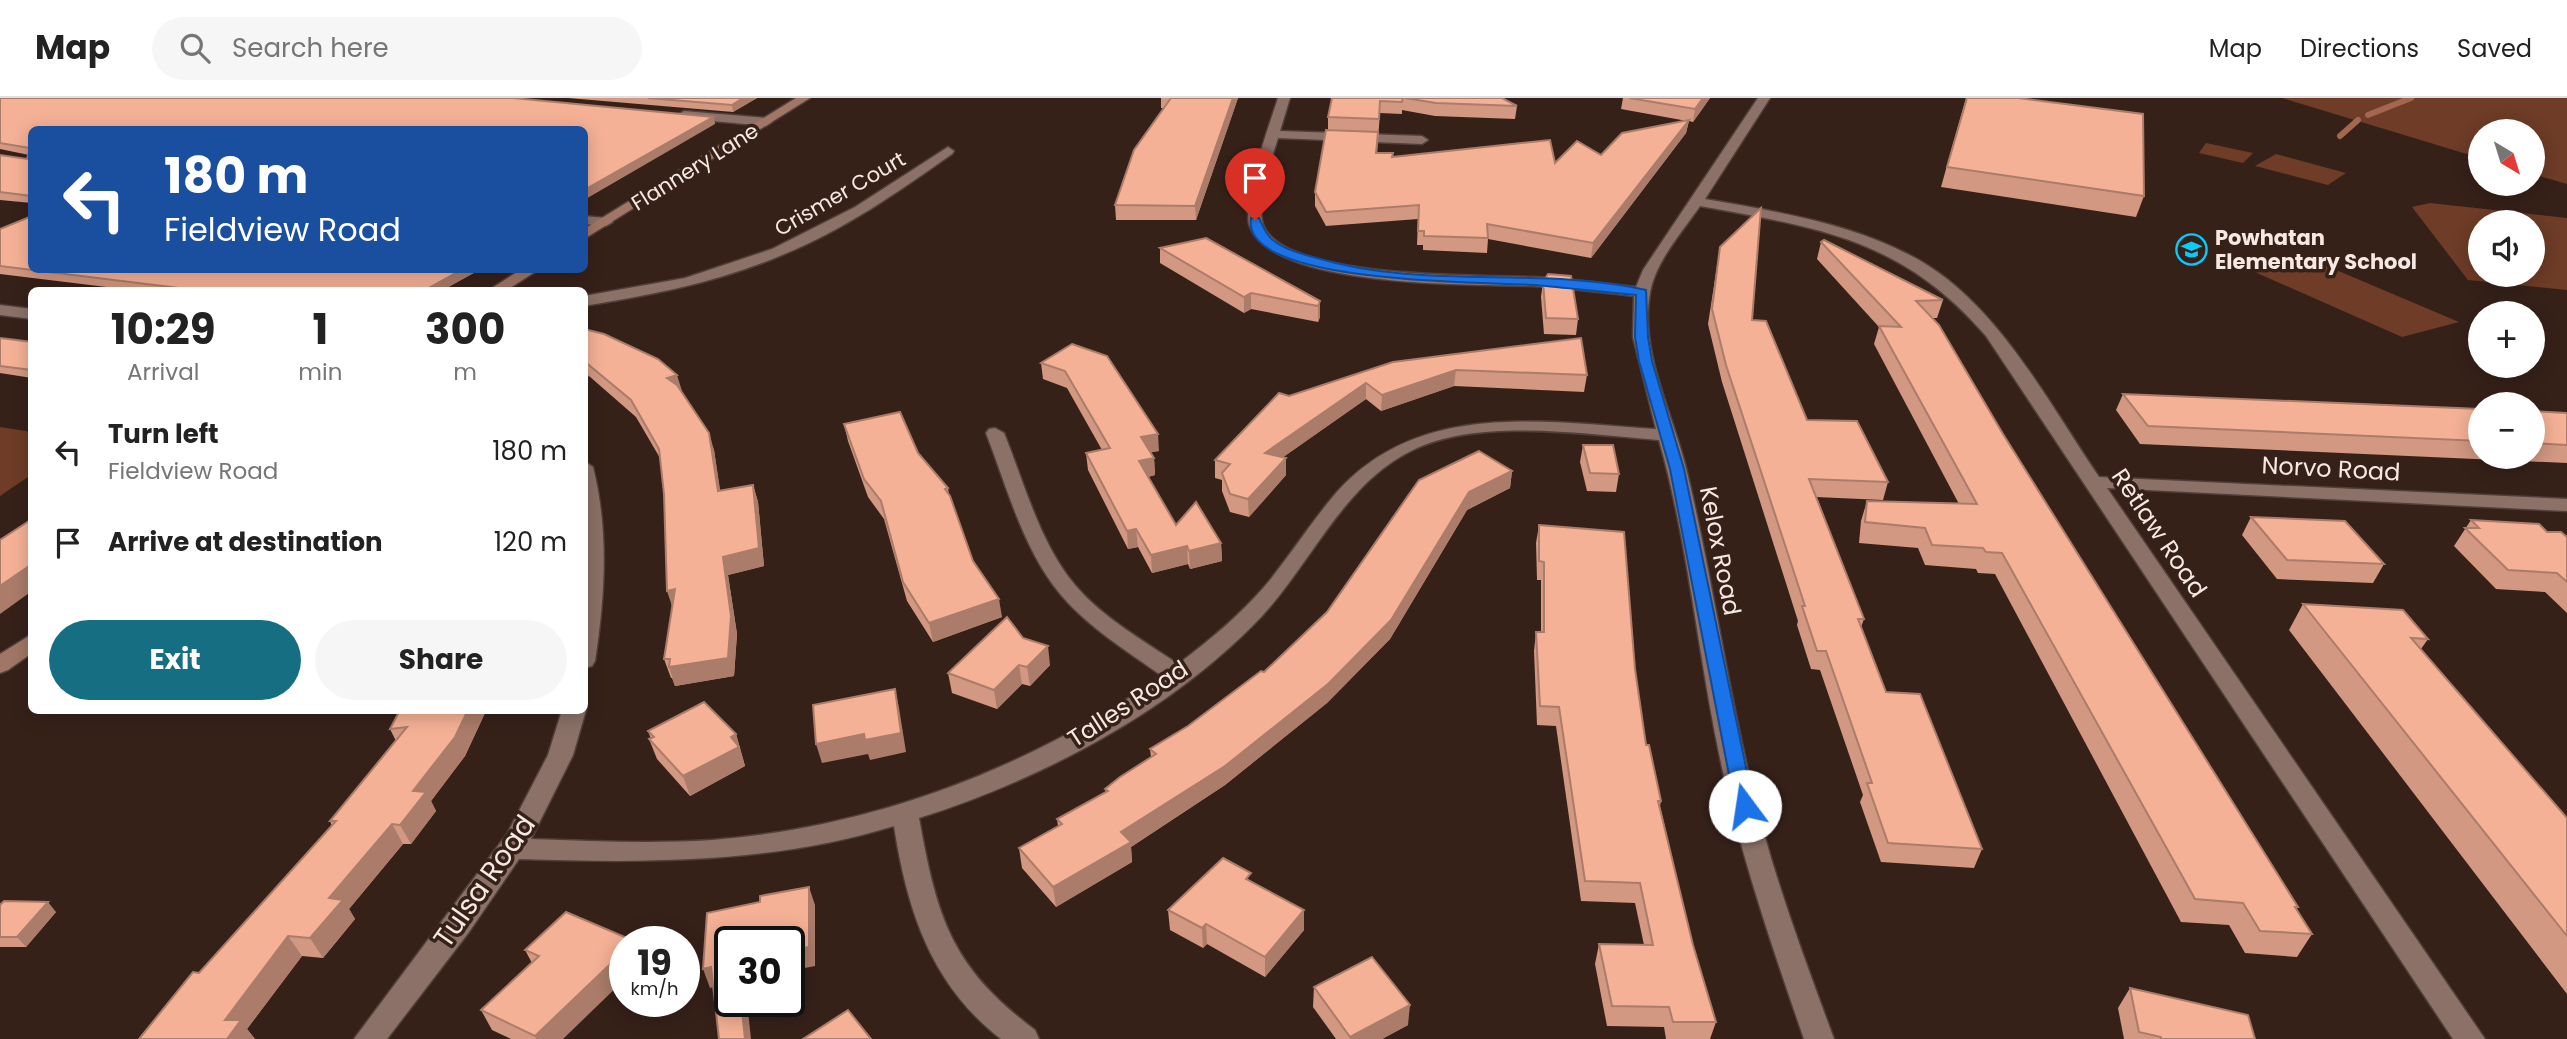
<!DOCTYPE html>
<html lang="en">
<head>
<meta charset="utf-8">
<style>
	body { margin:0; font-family:Poppins,sans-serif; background:#f6f6f6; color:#222; height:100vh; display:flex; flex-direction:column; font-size:26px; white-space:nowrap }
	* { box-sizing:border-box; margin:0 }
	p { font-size:23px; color:#767676 }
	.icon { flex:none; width:38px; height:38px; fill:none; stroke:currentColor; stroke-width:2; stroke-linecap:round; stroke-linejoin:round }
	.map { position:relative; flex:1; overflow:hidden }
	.side { position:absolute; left:28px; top:189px; width:560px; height:427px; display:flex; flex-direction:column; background:#fff; border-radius:10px; box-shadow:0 4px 18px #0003 }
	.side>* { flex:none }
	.hud { position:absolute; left:28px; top:28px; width:560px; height:147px; border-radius:10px; box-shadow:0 4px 18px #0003; background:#1a4fa0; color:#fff; overflow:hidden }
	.needle { width:46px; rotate:142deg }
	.fabs { position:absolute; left:2468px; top:21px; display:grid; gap:14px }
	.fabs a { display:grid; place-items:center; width:77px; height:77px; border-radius:50%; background:#fff; box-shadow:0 4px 18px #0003; font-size:35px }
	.speed { position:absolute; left:609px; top:828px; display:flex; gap:14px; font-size:35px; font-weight:700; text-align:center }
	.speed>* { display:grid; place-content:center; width:91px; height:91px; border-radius:50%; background:#fff; box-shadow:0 4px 18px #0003; line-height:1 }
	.speed small { font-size:18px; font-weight:400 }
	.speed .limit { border:4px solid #111; border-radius:10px; background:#fff; color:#111 }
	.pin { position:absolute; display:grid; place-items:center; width:60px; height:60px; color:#fff; margin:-72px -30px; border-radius:50% 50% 50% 0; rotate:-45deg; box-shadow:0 0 7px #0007 }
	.pin .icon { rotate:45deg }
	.me { position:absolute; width:77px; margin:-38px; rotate:346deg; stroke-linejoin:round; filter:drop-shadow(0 0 5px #0008) }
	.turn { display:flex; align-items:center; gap:24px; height:147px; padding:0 21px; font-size:32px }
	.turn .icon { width:91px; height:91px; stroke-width:2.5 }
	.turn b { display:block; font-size:49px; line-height:60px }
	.eta { display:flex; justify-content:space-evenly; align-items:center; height:119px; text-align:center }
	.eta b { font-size:42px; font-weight:700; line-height:49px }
	.button { display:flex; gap:14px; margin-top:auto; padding:14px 21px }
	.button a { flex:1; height:80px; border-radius:42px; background:#166e83; color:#fff; font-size:28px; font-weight:700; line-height:80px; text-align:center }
	.button a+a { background:#f6f6f6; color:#222 }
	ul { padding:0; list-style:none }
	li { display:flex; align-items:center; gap:21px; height:91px; padding:0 21px }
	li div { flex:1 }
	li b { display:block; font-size:26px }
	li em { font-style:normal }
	header { display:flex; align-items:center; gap:42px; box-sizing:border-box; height:98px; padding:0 35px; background:#fff; border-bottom:2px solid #e0e0e0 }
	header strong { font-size:33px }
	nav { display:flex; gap:38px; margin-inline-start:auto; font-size:24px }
	.search { width:490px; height:63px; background:#f6f6f6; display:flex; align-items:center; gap:18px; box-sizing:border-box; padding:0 24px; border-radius:38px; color:#767676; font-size:26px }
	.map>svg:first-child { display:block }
	.green { fill:#6e3c27; fill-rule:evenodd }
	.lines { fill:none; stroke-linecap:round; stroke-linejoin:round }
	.stream { stroke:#a3664e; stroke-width:6 }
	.street-casing { stroke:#513f39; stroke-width:3 }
	.secondary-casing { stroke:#513f39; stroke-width:3 }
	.street { fill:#8b7167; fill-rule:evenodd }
	.secondary { fill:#a17666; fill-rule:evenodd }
	.wall { fill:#d29881 }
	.shaded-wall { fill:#ab7c69 }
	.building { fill:#f4b196; stroke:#ab7c69; stroke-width:2 }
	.route { fill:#1a73e8; stroke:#114b97; stroke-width:2 }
	.labels { text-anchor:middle; stroke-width:7; stroke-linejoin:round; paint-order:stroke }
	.far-street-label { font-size:21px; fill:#f6e8e2; stroke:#362119 }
	.far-poi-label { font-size:21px; font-weight:bold; fill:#f6e8e2; stroke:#362119; text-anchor:start }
	.street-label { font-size:24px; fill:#f6e8e2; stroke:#362119 }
	.near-street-label { font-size:28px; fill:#f6e8e2; stroke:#362119 }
</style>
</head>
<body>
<header>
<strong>Map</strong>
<div class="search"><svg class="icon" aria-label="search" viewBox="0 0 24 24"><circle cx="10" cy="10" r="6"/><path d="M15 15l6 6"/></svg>Search here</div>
<nav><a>Map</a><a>Directions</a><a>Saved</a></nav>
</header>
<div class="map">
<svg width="2567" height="941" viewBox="0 0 2567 941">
	<rect width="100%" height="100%" fill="#362119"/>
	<g class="green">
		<polygon points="2282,0 2567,0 2567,86 2532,76 2532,33 2480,33 2480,60"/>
		<polygon points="2206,45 2253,55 2243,65 2199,55"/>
		<polygon points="2276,56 2346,75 2328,87 2255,68"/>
		<path d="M2430 105 2567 120V192L2468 182 2412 109ZM2480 124H2532V177H2480Z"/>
		<polygon points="2296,155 2459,224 2402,239 2241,168"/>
		<polygon points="0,329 32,334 31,377 0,398"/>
	</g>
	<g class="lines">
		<g class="stream">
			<polyline points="2368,17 2411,0"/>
			<polyline points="2340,38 2358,22"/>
		</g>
		<defs>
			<g id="street">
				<path d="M1278 0H1290L1280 33 1422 38 1428 42 1422 46 1278 40C1272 59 1255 110 1264 129 1290 182 1481 177 1535 179 1569 181 1603 185 1636 189L1643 172 1758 0H1770L1705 101C1779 114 1858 126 1924 165 2000 211 2050 307 2099 379L2567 401V413L2107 390 2485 941H2453L1986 238C1902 141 1820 130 1700 108 1683 133 1655 164 1650 195 1639 255 1674 317 1687 374 1712 477 1726 582 1751 685 1771 772 1803 857 1834 941H1804C1775 857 1746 773 1726 687 1699 573 1691 455 1659 342 1587 337 1481 319 1413 352 1344 385 1312 464 1262 518 1172 613 1042 681 919 720 937 820 951 869 1035 932L1039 941H1001C931 887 907 812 894 728 771 766 646 765 519 761L469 834 387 941H354L507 736 548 657 562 612H586L573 657 531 741C591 743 652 746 712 742 875 729 1029 670 1162 578 1127 553 1089 530 1061 497 1023 452 1007 389 986 335L989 331 995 330 1004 335C1024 384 1040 446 1075 487 1103 520 1143 542 1178 566 1209 543 1239 518 1265 488 1290 458 1311 424 1336 395 1419 301 1545 324 1656 331L1633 239 1634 198C1601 194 1567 190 1533 188 1475 186 1276 191 1250 129 1240 105 1270 26 1278 0Z"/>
				<polygon points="684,13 766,20 772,24 766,28 680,20 678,17"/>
				<path d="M948 49 954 53 952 56C898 94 844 132 782 157 719 184 652 197 584 208V198L685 180 772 151 855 109Z"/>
				<polygon points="584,118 606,120 613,124 606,128 584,126"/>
				<polygon points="0,207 32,211 32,221 0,217"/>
				<path d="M584 363 593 369C609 434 605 497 595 563L592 568 584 570Z"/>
			</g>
			<g id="secondary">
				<polygon points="796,0 810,0 584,141 584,131"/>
				<polygon points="520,172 538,172 507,192 489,192"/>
				<polygon points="32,536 32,555 8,572 0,575 0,556"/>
			</g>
		</defs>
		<use href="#street" class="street-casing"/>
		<use href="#secondary" class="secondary-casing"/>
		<use href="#street" class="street"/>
		<use href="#secondary" class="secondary"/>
	</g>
	<g class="wall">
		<polygon points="0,0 713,19 715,26 32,32 32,105 0,102 0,57 27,61 29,57 0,51 0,53"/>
		<polygon points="568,0 757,0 733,14"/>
		<polygon points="1161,0 1238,0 1196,122 1116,122 1115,107 1164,10 1161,10"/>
		<polygon points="1332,0 1502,0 1517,8 1515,21 1435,18 1402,12 1402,16 1380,15 1377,55 1392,59 1555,65 1601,57 1687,23 1621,11 1623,0 1710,0 1693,24 1689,23 1686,35 1591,160 1488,141 1487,155 1423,152 1423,147 1417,147 1418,121 1326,128 1315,108 1315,94 1328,32 1328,19"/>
		<polygon points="1966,0 2144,98 2136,119 1941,89"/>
		<polygon points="0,131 32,172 479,172 443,192 131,192 0,176"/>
		<polygon points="1821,144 1943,202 1937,220 1932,220 2003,336 2298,809 2296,812 2312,836 2297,859 2245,855 2229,827 2181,824 1995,476 1978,475 1976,471 1925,467 1918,450 1859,445 1861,423 1867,403 1959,406 1874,246 1879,229 1817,161"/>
		<polygon points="1720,149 1752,222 1807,322 1888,384 1883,402 1816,399 1864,521 1861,529 1886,594 1982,751 1974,770 1881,764 1860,704 1863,697 1820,572 1811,571 1797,527 1798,523 1722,284 1708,226"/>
		<polygon points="1160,150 1320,203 1320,219 1318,224 1251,211 1244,215 1160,165"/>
		<polygon points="1543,184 1578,221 1576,237 1544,236 1541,199"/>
		<polygon points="584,231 682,293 681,293 714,352 720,393 753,387 758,404 764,468 728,477 737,536 734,578 675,588 672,580 671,580 664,561 672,509 664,396 660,360 636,319 589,278 584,280"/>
		<polygon points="0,240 32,244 32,280 0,275"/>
		<polygon points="1072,246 1159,353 1150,354 1154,360 1155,377 1148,379 1176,427 1221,445 1222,463 1190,471 1188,466 1152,475 1138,449 1128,451 1088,372 1086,355 1102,352 1067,290 1043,281 1041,265"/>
		<polygon points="1393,264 1587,277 1584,294 1454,288 1381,313 1366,301 1283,359 1286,377 1249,419 1230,414 1222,393 1222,382 1215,380 1215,362 1289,298"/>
		<polygon points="2123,296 2480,311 2480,359 2532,359 2532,313 2567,315 2567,365 2140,346 2116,312"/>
		<polygon points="844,326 918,355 948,390 949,397 973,463 1002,519 933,544 907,503 884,421 868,399 848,343"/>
		<polygon points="1583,347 1619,376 1616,394 1587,393 1580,364"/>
		<polygon points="1512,373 1510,390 1467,412 1390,541 1327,605 1225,687 1131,749 1132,764 1056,809 1022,770 1019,750 1058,728 1057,721 1106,694 1105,691 1151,659 1150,651 1188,628 1264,574"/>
		<polygon points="2251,419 2384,466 2373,485 2277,481 2242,437"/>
		<polygon points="2471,422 2547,434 2567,439 2567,515 2545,494 2496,491 2454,448"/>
		<polygon points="1539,427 1635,571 1646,647 1661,703 1660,708 1693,847 1716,924 1710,941 1666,941 1664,929 1607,928 1595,866 1599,846 1644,847 1635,805 1581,803 1556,628 1537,627 1534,553 1536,534 1541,534 1541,482 1537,482 1536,445"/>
		<polygon points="2303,506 2428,541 2421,551 2567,720 2567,896 2289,532"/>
		<polygon points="1023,540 1050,567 1030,588 1022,586 997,611 952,595 948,575"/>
		<polygon points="485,615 465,658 431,703 436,713 411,746 403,746 349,811 355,821 323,860 302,858 247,931 255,941 139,941 332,728 330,723 396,643 390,631"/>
		<polygon points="648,633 736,636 745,668 690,698 657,661 649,641 651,641"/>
		<polygon points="1251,784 1304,832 1265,879 1207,846 1203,850 1170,832 1168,812"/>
		<polygon points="0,807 56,814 26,849 0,849"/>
		<polygon points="566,814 563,941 511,941 492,932 481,912 532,865 525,852"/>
		<polygon points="1314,889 1408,927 1382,941 1336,941 1313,909"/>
		<polygon points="2130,890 2255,941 2124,941 2118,910"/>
	</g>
	<g class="shaded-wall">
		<polygon points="743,0 757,0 733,14 732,7"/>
		<polygon points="1233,0 1238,0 1196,122 1195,108"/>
		<polygon points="1703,0 1710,0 1693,24 1695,11"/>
		<polygon points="713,19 715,26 584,102 584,92"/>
		<polygon points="1689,22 1686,35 1591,160 1593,145"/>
		<polygon points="461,172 479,172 443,192 425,192"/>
		<polygon points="1251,195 1251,211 1244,215 1244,199"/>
		<polygon points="1320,203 1320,219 1318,224 1318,208"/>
		<polygon points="584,266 589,278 584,280"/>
		<polygon points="1456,272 1454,288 1381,313 1382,297"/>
		<polygon points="677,277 682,293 672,297 667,280"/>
		<polygon points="1366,285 1366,301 1265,372 1265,355"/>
		<polygon points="709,335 714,352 723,411 718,393"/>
		<polygon points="1158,336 1159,353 1142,356 1141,339"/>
		<polygon points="1154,360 1155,377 1141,380 1139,363"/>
		<polygon points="1286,360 1286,377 1249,419 1248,401"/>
		<polygon points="1512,373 1510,390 1467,412 1390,541 1327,605 1225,687 1131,749 1132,764 1056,809 1053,789 1121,734 1469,394"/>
		<polygon points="753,387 758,404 764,468 728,477 737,536 734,578 675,588 669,569 723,459"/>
		<polygon points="1136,431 1138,449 1128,451 1127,433"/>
		<polygon points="1221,445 1222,463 1190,471 1189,453"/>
		<polygon points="1187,448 1188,466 1152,475 1151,457"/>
		<polygon points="32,466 32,493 0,516 0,488"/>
		<polygon points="675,491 673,511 667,493"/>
		<polygon points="999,501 1002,519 933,544 929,525"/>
		<polygon points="1048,548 1050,567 1030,588 1027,569"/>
		<polygon points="1019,567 1022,586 997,611 994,592"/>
		<polygon points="895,591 899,610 906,654 870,662 868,656 822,665 816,646"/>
		<polygon points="468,612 484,612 485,615 465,658 431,703 436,713 411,746 400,727 413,693"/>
		<polygon points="736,636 745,668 690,698 683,678 731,639"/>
		<polygon points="392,726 403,746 349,811 355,821 323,860 310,840 329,800"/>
		<polygon points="809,789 815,807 815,868 789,873 789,853"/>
		<polygon points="48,804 56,814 26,849 17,839"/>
		<polygon points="1304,812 1304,832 1265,879 1265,859"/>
		<polygon points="1206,826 1207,846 1203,850 1202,830"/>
		<polygon points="288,838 302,858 247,931 255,941 227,941 225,922"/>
		<polygon points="625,852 625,881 563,941 536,941 535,938"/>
		<polygon points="711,869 719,888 710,890 703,871"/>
		<polygon points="741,903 747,903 751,941 745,941"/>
		<polygon points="1410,907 1408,927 1382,941 1350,941 1350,939"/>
	</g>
	<g class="building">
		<polygon points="0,0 513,0 713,19 584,92 584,32 32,32 32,98 0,94 0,57 27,61 30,50 0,45"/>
		<polygon points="648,0 743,0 732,7"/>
		<polygon points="1171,0 1233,0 1195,108 1115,107 1134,52"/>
		<polygon points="1332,0 1403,0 1402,4 1380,3 1379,21 1328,19"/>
		<polygon points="1405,0 1502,0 1517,8 1436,5"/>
		<polygon points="1629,0 1703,0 1695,11"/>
		<polygon points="1967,0 2018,0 2143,16 2144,98 1947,69"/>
		<polygon points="1689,22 1593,145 1487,126 1488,140 1424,138 1424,133 1418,133 1419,107 1326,114 1315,94 1326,32 1378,34 1376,55 1393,55 1392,59 1550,42 1555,65 1577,43 1601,57 1622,35"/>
		<polygon points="1761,110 1752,222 1766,223 1807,322 1857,323 1888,384 1809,381 1864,521 1858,521 1886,594 1920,596 1982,751 1888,745 1867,685 1872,685 1826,553 1817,553 1802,508 1805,508 1726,267 1712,211 1720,149"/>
		<polygon points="32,118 32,172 461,172 425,192 195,192 0,168 0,131"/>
		<polygon points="1206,140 1320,203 1318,208 1251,195 1244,199 1160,150"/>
		<polygon points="1824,142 1943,202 1916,203 1939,227 2003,336 2298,809 2295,809 2312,836 2260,833 2243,805 2195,801 2002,455 1986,454 1983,450 1932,447 1925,430 1865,424 1867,403 1977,406 1879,228 1901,229 1821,144"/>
		<polygon points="1548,176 1571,178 1578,221 1546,220 1543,184"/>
		<polygon points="584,231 604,236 658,261 677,277 667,280 677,287 709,335 718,393 753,387 759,450 723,459 731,518 728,560 669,569 670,561 664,561 675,491 667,493 664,396 659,351 631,302 584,263"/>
		<polygon points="0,240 32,244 32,272 0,268"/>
		<polygon points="1581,240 1587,277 1456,272 1382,297 1366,285 1265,355 1286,360 1248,401 1230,396 1222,375 1230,366 1215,362 1279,295 1289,298 1393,264"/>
		<polygon points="1072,246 1107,258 1158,336 1141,339 1154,360 1139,363 1176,427 1196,404 1221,445 1189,453 1187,448 1151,457 1136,431 1127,433 1086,355 1110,350 1065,273 1041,265"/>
		<polygon points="2123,296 2480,311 2480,343 2148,328"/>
		<polygon points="2532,313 2567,315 2567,347 2532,345"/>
		<polygon points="900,314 918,355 948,390 945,391 950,398 973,463 999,501 929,525 903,484 881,403 864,381 844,326"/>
		<polygon points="1583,347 1613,347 1619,376 1590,375"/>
		<polygon points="1479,353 1512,373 1469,394 1391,522 1328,586 1225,668 1121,734 1131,744 1053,789 1019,750 1062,726 1057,721 1108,693 1105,691 1120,679 1156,656 1150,651 1188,628 1261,573 1264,574 1327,514 1419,382"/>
		<polygon points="2251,419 2345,423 2384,466 2287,462"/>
		<polygon points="32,421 32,466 0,488 0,442"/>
		<polygon points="2471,422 2539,426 2547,434 2561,434 2567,439 2567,484 2557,475 2508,472 2465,430 2479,430"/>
		<polygon points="1539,427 1624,434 1635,571 1646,647 1649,647 1661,703 1658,703 1693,847 1716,924 1673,924 1669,909 1612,908 1599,846 1653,847 1640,785 1585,783 1559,609 1540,608 1536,534 1544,534 1544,464 1539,463"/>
		<polygon points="2303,506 2403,512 2428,541 2411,540 2567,720 2567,838"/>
		<polygon points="1007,519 1023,540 1048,548 1027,569 1019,567 994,592 948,575"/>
		<polygon points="895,591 901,635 865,642 864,636 816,646 813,607"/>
		<polygon points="704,604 736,636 731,639 739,649 683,678 649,641 654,639 648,633"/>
		<polygon points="400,612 468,612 455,639 413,693 426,694 400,727 392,726 329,800 343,802 310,840 288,838 225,922 241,922 227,941 139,941 193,874 199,875 336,723 330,723 407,629 390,631"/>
		<polygon points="1223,760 1251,775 1246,781 1304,812 1265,859 1206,826 1202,830 1168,812"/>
		<polygon points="809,789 809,849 789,853 789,844 730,844 730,903 741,903 745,941 719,941 711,869 703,871 707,815 760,804 760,798"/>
		<polygon points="4,803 48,804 17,839 0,839 0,807"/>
		<polygon points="566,814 634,843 625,844 625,852 535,938 481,912 539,858 525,852"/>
		<polygon points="1372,859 1410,907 1350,939 1314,889"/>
		<polygon points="2130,890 2248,917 2255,941 2161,941 2161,939 2139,934"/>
		<polygon points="848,912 871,941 803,941"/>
	</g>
	<path class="route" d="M1251 120H1259C1263 128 1265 136 1273 142 1285 152 1302 156 1317 160 1423 192 1538 168 1646 192L1648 239 1652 263 1684 371 1754 708 1751 713 1745 715 1735 708 1670 371 1639 263 1635 239 1636 197C1602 194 1569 190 1535 187 1494 184 1239 188 1251 120Z"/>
	<defs>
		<symbol id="school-ring" viewBox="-11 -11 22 22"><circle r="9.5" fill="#362119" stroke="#07cbf9" stroke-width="1.5"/><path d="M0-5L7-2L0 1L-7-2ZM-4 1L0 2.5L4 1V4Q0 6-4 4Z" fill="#07cbf9"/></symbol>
	</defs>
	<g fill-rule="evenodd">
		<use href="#school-ring" x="2174" y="134" width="35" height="35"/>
	</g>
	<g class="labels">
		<g class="far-street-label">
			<text transform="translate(695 69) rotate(-32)" y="7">Flannery Lane</text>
			<text transform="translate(840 96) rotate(-30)" y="7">Crismer Court</text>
		</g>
		<g class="far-poi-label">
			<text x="2215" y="147">Powhatan<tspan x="2215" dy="24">Elementary School</tspan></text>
		</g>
		<g class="street-label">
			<text transform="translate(2331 371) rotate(3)" y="8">Norvo Road</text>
			<text transform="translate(2159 435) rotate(56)" y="8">Retlaw Road</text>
			<text transform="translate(1720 453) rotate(79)" y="8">Kelox Road</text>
			<text transform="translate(1128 606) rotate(-33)" y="8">Talles Road</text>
		</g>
		<g class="near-street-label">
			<text transform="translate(484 783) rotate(-55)" y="10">Tulsa Road</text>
		</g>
	</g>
</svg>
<div class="fabs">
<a><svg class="needle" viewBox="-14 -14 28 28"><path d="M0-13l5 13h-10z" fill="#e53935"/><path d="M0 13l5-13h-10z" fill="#767676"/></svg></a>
<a><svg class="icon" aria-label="sound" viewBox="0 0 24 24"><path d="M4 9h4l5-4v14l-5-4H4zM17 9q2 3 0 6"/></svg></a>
<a>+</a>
<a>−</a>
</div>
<div class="speed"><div>19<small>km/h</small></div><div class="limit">30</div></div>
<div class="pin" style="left:1255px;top:122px;background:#d93025"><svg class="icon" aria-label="arrive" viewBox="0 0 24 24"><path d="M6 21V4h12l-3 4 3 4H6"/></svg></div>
<svg class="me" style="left:1745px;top:708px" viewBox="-20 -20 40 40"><circle r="19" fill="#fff"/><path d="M0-13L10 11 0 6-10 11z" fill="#1a73e8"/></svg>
<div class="hud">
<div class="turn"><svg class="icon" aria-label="left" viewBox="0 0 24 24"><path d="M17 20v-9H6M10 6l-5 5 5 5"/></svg><div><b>180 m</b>Fieldview Road</div></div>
</div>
<section class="side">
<div class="eta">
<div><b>10:29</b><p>Arrival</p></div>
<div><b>1</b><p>min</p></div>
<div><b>300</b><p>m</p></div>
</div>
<ul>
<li><svg class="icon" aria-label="left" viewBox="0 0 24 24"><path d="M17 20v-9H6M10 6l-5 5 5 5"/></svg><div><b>Turn left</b><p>Fieldview Road</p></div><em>180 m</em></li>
<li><svg class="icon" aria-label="arrive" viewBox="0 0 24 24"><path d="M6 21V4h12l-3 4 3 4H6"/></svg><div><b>Arrive at destination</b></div><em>120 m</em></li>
</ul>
<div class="button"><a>Exit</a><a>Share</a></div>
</section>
</div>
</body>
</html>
